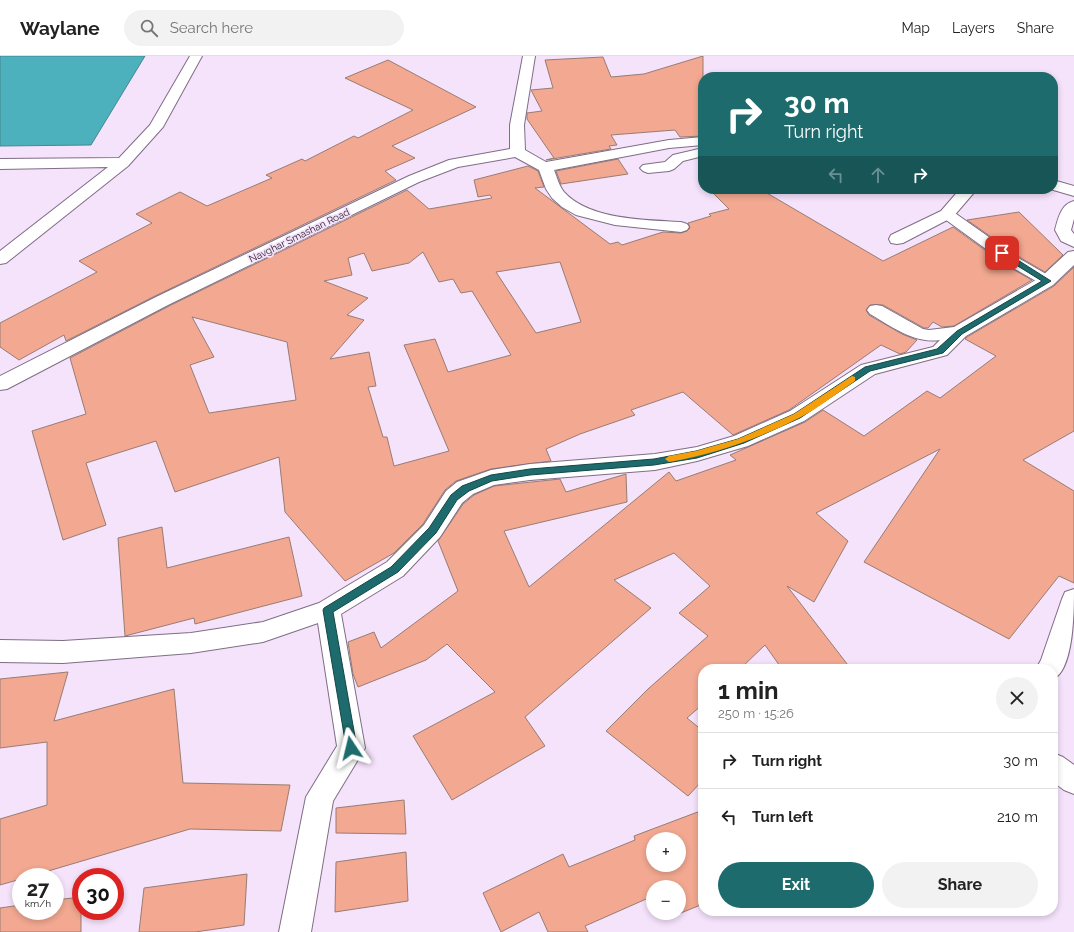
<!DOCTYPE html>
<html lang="en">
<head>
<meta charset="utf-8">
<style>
	body { margin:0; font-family:Raleway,sans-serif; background:#f2f2f2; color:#222; height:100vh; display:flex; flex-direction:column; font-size:15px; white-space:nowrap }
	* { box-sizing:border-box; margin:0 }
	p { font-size:13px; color:#767676 }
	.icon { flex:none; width:22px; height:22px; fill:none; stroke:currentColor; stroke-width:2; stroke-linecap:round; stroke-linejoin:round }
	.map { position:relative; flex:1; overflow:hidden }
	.panel { position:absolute; left:698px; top:608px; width:360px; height:252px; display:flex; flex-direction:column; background:#fff; border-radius:16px; box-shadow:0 2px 6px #0003 }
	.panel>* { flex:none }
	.top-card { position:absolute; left:698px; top:16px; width:360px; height:122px; border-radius:16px; box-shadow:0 2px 6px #0003; background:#1e6b6d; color:#fff; overflow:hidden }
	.controls { position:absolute; left:646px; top:776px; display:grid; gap:8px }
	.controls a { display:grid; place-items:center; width:40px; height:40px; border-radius:50%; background:#fff; box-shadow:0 2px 6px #0003; font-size:20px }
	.speed { position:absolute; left:12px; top:812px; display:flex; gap:8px; font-size:20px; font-weight:700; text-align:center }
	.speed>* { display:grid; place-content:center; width:52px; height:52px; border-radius:50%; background:#fff; box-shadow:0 2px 6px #0003; line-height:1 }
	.speed small { font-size:10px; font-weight:400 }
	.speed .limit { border:6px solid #d22; background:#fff; color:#111 }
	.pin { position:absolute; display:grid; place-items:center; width:34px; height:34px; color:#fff; margin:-17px; border-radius:8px; box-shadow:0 2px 6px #0006 }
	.me { position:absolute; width:44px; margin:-22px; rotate:350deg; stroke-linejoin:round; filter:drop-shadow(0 0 3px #0008) }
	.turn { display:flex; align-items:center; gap:14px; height:84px; padding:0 20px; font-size:18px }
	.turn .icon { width:52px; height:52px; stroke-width:2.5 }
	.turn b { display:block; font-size:28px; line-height:34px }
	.lanes { display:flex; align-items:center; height:38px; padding:0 20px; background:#0003; justify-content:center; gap:20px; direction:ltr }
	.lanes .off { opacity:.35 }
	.round { display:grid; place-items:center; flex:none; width:42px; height:42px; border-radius:21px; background:#f2f2f2 }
	.headline { display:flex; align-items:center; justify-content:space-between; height:68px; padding:0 20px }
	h1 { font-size:24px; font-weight:700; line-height:30px }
	.action { display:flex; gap:8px; margin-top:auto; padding:8px 20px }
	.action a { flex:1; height:46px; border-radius:24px; background:#1e6b6d; color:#fff; font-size:16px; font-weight:700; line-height:46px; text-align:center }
	.action a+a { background:#f2f2f2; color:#222 }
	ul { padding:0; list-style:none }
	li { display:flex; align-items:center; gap:12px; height:56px; padding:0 20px; border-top:1px solid #e0e0e0 }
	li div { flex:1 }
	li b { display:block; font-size:15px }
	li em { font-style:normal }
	header { display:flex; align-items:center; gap:24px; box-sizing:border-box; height:56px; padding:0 20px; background:#fff; border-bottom:1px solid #e0e0e0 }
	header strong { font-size:19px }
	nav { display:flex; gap:22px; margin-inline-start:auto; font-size:14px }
	.search { width:280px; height:36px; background:#f2f2f2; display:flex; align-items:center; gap:10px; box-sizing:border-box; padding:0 14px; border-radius:22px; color:#767676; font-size:15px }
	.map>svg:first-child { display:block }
	.water { fill:#4cb1bc; stroke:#438892 }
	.building { fill:#f2a891; stroke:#997c73; fill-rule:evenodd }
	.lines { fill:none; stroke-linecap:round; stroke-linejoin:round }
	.service-casing { stroke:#7f6e84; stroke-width:2 }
	.minor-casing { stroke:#7f6e84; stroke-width:2 }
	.service { fill:#fff; fill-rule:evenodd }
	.minor { fill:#fff; fill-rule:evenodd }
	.route { fill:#1e6b6d; stroke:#144647 }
	.slow { fill:#f59e0b }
	.labels { text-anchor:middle; stroke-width:3.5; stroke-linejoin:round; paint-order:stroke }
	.far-street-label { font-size:10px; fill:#2f2831; stroke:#f5e2fb }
</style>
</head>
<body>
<header>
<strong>Waylane</strong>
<div class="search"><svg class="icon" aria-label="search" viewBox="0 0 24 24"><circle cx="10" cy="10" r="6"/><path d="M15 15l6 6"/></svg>Search here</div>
<nav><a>Map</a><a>Layers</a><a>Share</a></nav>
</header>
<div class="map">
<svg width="1074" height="876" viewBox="0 0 1074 876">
	<rect width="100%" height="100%" fill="#f5e2fb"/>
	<polygon class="water" points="0,0 145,0 91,89 0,90"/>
	<g class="building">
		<polygon points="703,0 703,80 680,81 675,74 611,79 617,89 609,90 611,93 546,104 554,102 527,63 527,57 542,55 531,34 553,32 545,4 603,1 611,21 644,18"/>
		<polygon points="388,4 476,51 392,90 415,102 385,115 396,124 155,240 66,285 64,279 19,304 0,291 0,267 97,216 79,205 152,167 136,158 180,136 207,150 272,122 266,119 302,103 305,105 354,80 358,82 413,54 345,22"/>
		<polygon points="618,103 628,118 561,128 556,115"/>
		<path d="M528 110 538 115 544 131 535 132 610 188 618 186 622 189 663 176 681 177 687 175 690 172 688 167 711 160 709 158 729 153 709 133H760L883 205 953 171 1007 210 1032 224 954 270 942 271 933 266 928 272H924L883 249H870L866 254 869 259 902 278 917 284 906 296 900 298 881 289 789 354 733 379 683 336 631 354 635 359 580 378 546 393 551 405 491 413 456 425 445 434 423 468 394 497 345 525 285 456 279 401 175 436 156 385 86 407 106 469 63 484 32 375 86 358 70 302 169 250 407 134 429 153 492 142 490 139 478 141 474 124ZM423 196 439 226 453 223 461 237 472 235 511 299 448 316 435 283 404 289 449 395 394 410 387 381H383L368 331 376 330 369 296 330 303 364 264 347 259 368 242 324 225 352 219 348 202 364 197 372 215 409 207ZM560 206 581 266 536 277 496 216ZM192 261 287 286 296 344 209 357 190 309 214 301Z"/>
		<polygon points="1019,156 1063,199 1045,216 1021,202 967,164"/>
		<polygon points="1074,211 1074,375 1023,404 1074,435 1074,527 1059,520 1009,583 864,506 940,393 816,457 848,485 814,546 787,530 851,613 782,613 765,589 740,613 703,613 703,648 687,662 703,675 703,724 688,740 606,675 648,633 708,580 679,557 710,530 674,497 614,524 651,552 525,661 545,690 452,744 413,680 495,636 447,588 426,604 358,631 353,618 348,586 374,576 381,592 458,535 438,485 463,448 474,439 494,430 560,423 566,436 626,418 627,446 504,475 529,531 669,416 676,425 736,404 730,399 805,366 823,354 864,380 927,335 940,342 996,300 965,283 967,281 1054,230"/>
		<polygon points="162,471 167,512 289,481 302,540 195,568 194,562 125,580 118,482"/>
		<polygon points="68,616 54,665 174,633 183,727 290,729 281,775 190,773 28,821 21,821 21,823 0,829 0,763 47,749 47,686 0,692 0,623"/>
		<polygon points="404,744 406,778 336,777 336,752"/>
		<path d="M703 754V848L671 861 669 857H679V831H653V840L585 870 588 876H548L539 856 501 876 483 837 563 798 569 811 635 784 634 780ZM653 783H679V809H653Z"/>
		<polygon points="406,796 408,845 335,856 336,806"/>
		<polygon points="247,818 244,869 195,876 139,876 144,832"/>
		<polygon points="81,841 81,876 0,876 0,852 21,849 21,855 55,855 55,844"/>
	</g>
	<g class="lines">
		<defs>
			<polygon id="service" points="947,154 952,155 1020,203 1053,222 1055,225 1053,228 1047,230 1041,228 1008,209 942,161 940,158 942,155"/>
			<g id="minor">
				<polygon points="190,0 202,0 163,71 128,110 6,207 0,208 0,195 108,111 0,113 0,103 119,102 150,69"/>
				<path d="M523 0H535L524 69 525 94 546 106 669 84 703 81V89L669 92 554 114C557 121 559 130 564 136 589 164 646 164 681 166L687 168 689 171 687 174 681 176 615 169 576 159 562 151 552 142 546 133 539 114 515 101 458 111 419 126 168 249 7 333 0 334V320L156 241 409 120 449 104 510 93V69Z"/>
				<polygon points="703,92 703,100 683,105 674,113 669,115 648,117 643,115 640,112 643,109 665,106 673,99"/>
				<polygon points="1053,124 1074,130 1074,140 1050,133 1053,133"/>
				<polygon points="960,133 977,133 953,161 903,187 897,188 891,187 889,183 891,179 941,155"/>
				<path d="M1074 145V163L1071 174 1074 178V191L1061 185 1055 174C1058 163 1061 148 1074 145Z"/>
				<path d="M1074 195V209L1053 229 966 280 947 299 875 318 804 365 748 390 697 405 655 414 530 424 494 429 473 438 462 447 440 481 403 520 341 558 365 692 333 745 311 876H279L306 741 337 690 318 567 263 586 191 597 63 607 0 606V584L63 585 191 577 263 566 319 547 387 506 424 469 446 435 457 426 491 414 530 408 655 398 697 391 734 380 790 355 861 309 933 291 940 284C914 288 891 270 870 258L867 254 870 250 876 249 882 250 923 273 929 274 954 271 1041 221 1068 196Z"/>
				<path d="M1074 533C1074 554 1074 614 1053 623V613H1036L1041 604 1062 543 1065 536Z"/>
				<polygon points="1053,697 1063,701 1074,709 1074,738 1064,734 1053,726"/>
			</g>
		</defs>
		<use href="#service" class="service-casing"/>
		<use href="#minor" class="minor-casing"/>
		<use href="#service" class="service"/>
		<use href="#minor" class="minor"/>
	</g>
	<polygon class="route" points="1000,196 1005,196 1051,225 962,278 943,297 870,315 800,362 744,387 697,402 654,409 530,419 492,425 469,435 457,444 436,477 398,516 333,556 357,692 355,696 351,697 347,696 323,554 324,552 391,511 429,472 451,439 462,430 491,419 530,413 654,403 696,395 738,383 794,358 865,311 937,293 957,275 1042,225 1000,199"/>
	<path class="slow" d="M852 320 855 321V325C837 337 819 352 799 362 758 383 715 398 669 406L665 403 669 400 696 395 738 383 794 358Z"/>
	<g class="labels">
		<g class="far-street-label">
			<text transform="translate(299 179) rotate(-26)" y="4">Navghar Smashan Road</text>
		</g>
	</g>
</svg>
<div class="controls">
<a>+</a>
<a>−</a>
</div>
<div class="speed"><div>27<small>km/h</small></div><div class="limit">30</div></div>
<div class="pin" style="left:1002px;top:197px;background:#d93025"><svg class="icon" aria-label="arrive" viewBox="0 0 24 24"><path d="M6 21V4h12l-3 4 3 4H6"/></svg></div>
<svg class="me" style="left:351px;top:692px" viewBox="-20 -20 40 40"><path d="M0-17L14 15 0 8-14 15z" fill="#1e6b6d" stroke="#fff" stroke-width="4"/></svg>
<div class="top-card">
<div class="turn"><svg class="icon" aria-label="right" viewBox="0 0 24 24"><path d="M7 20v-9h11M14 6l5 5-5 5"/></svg><div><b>30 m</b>Turn right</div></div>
<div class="lanes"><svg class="icon off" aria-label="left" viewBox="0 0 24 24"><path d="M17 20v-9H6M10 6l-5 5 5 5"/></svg><svg class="icon off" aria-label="ahead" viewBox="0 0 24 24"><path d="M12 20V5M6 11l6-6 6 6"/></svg><svg class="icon" aria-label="right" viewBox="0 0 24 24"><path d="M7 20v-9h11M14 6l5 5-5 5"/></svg></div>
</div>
<section class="panel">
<div class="headline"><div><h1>1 min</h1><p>250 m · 15:26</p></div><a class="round"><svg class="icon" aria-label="close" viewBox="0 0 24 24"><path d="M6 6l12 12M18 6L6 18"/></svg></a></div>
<ul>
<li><svg class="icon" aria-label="right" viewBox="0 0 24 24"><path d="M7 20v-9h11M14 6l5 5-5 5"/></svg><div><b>Turn right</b></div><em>30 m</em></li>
<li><svg class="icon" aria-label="left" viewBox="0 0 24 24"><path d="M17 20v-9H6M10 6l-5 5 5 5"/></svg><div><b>Turn left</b></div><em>210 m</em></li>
</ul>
<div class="action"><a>Exit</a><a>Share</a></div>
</section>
</div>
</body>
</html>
